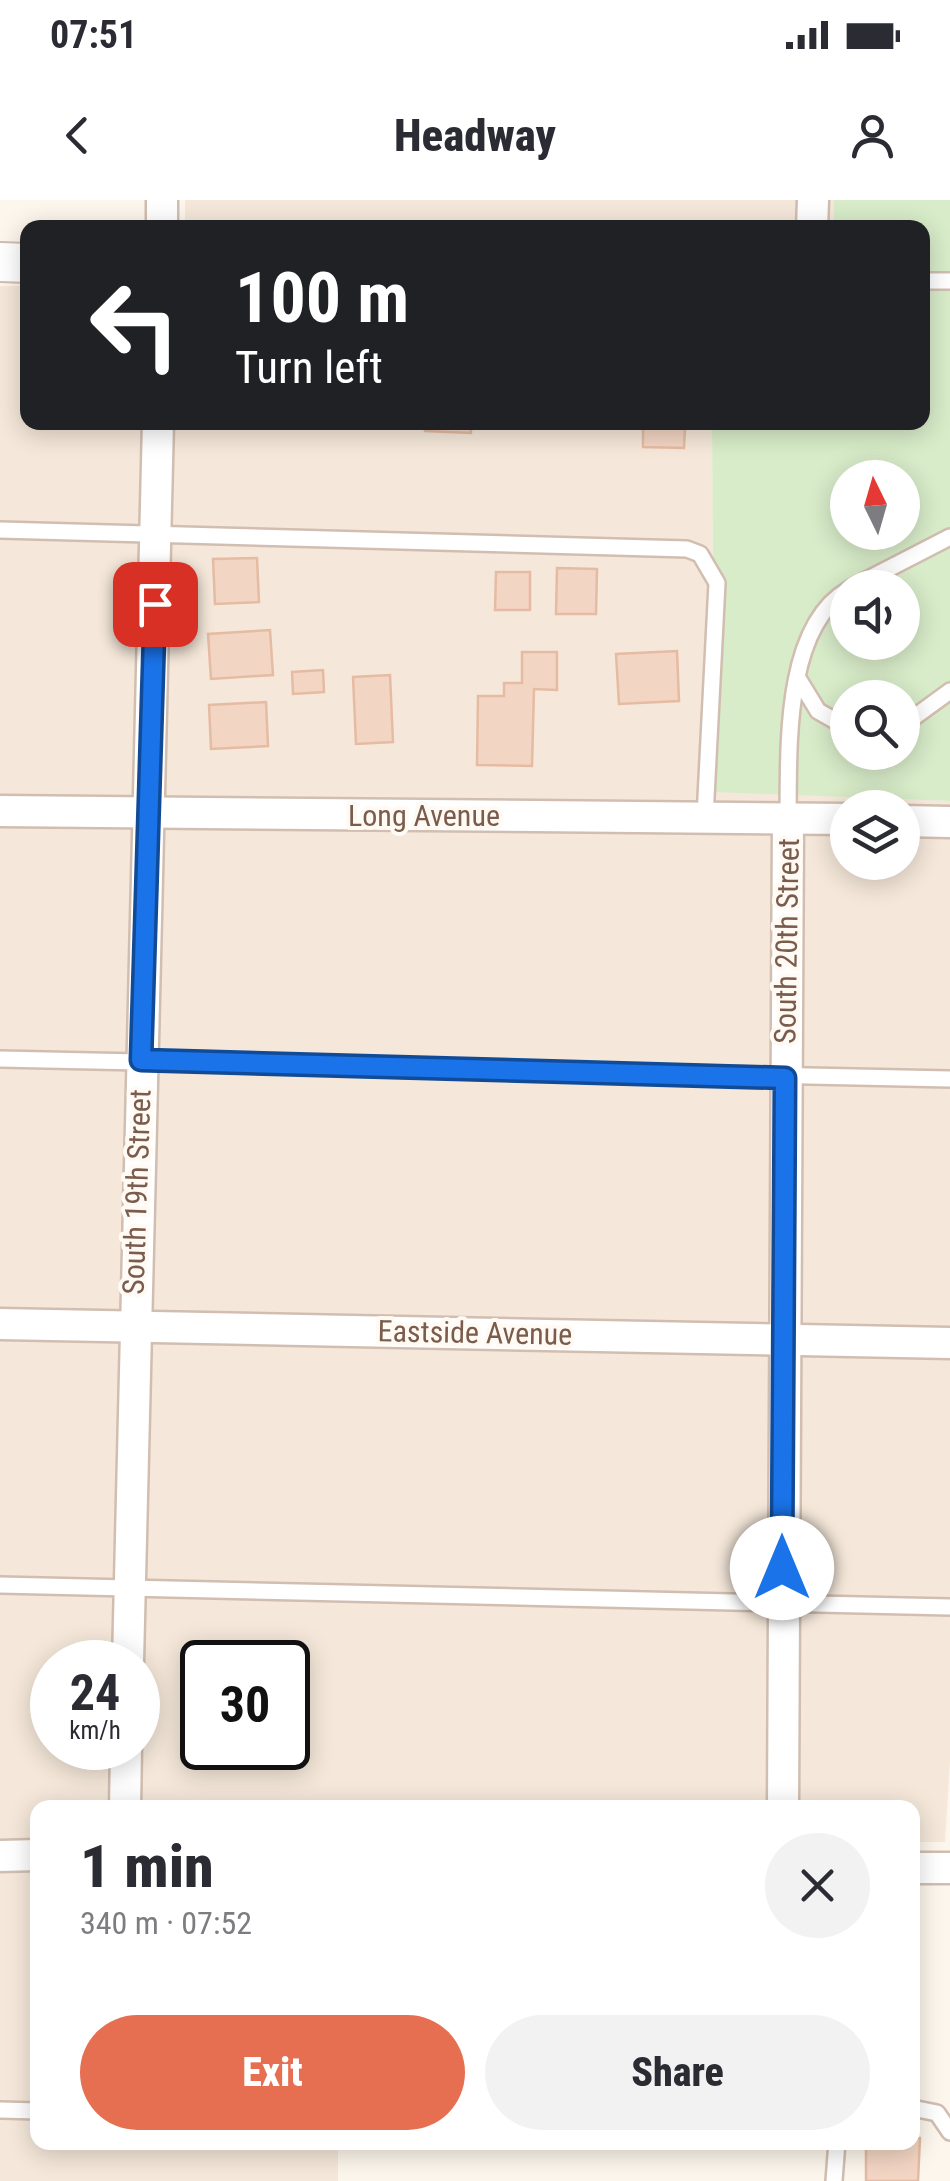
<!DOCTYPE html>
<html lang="en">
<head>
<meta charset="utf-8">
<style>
	body { margin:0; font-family:"Roboto Condensed",sans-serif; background:#f2f2f3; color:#2b2b33; height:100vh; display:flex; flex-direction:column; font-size:38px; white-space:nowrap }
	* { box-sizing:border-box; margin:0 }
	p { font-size:32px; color:#7c7c81 }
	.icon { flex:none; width:55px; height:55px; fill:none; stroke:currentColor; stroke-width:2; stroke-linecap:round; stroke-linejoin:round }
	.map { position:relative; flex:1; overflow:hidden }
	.side { position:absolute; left:30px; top:1600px; width:890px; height:350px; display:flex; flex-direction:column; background:#fff; border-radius:20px; box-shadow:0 5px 25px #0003 }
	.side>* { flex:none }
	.guide { position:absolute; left:20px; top:20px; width:910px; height:210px; border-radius:20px; box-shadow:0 5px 25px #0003; background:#202124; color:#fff; overflow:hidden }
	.needle { width:65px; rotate:355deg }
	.controls { position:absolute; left:830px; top:260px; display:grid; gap:20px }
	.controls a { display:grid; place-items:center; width:90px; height:90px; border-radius:50%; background:#fff; box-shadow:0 5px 25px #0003; font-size:50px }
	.speed { position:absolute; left:30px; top:1440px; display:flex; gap:20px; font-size:50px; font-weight:700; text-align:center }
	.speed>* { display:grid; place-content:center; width:130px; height:130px; border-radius:50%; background:#fff; box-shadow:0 5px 25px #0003; line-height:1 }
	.speed small { font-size:25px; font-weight:400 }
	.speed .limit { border:5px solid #111; border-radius:15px; background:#fff; color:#111 }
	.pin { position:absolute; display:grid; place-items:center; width:85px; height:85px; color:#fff; margin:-42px; border-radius:20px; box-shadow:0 5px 15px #0006 }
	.me { position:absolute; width:110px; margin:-55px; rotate:0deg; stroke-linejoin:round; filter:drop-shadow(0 0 8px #0008) }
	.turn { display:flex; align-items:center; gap:35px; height:210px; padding:0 50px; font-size:45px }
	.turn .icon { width:130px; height:130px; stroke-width:2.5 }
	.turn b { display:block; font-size:70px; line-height:85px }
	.round { display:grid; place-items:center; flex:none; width:105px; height:105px; border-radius:52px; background:#f2f2f3 }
	.headline { display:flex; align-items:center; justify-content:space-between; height:170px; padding:0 50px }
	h1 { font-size:60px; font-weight:800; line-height:75px }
	.button { display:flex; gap:20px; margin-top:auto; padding:20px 50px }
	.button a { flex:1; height:115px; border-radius:60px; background:#e76f51; color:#fff; font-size:40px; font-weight:800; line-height:115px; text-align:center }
	.button a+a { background:#f2f2f3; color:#2b2b33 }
	.status { display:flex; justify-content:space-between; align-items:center; height:70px; padding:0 50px; background:#fff; direction:ltr }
	.status svg { height:28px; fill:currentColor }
	header { display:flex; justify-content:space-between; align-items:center; height:130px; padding:0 50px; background:#fff; font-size:45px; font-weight:800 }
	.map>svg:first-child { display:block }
	.residential { fill:#f5e8da; fill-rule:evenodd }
	.green { fill:#d8ecc9; fill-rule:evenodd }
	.building { fill:#f3d5c3; stroke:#e6bba3; stroke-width:2.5 }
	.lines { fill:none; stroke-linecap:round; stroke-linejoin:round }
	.service-casing { stroke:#d1beb0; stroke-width:20 }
	.minor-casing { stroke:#d1beb0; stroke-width:35 }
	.tertiary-casing { stroke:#d1beb0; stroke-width:42 }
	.service { stroke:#fff; stroke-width:15 }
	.minor { stroke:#fff; stroke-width:30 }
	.tertiary { stroke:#fff; stroke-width:38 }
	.route-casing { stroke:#114b97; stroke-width:25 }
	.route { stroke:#1a73e8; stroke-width:18 }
	.labels { text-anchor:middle; stroke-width:8; stroke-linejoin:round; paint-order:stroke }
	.street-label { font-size:30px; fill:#7a5c4d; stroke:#fffaf3 }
</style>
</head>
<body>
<div class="status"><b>07:51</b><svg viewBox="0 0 49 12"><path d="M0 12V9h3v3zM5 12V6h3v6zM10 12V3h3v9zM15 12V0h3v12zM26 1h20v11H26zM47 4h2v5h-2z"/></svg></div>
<header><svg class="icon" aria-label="back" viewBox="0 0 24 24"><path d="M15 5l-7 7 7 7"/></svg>Headway<svg class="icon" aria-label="person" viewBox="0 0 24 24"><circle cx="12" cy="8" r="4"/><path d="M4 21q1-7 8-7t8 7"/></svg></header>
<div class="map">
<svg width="950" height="1981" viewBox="0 0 950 1981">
	<rect width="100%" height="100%" fill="#fdf6ec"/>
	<g class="residential">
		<rect x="185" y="0" width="649" height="28"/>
		<path d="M0 86H27L28 222 712 223 714 591 950 601V1560L945 1642H913L912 1608H38V1942L338 1943V1981H0ZM848 608H902V662H848ZM52 1462H138V1548H52ZM202 1462H288V1548H202Z"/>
	</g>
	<path class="green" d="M834 0H950V601L714 592 712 223 922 222V28L834 27ZM848 278H902V332H848ZM848 388H902V442H848ZM848 498H902V552H848Z"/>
	<g class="building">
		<polygon points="282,222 326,222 326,228 282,226"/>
		<polygon points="425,222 471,222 471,233 425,231"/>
		<polygon points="643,222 695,222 695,228 685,228 684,248 643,247"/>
		<polygon points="257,358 259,402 215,404 213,359"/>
		<polygon points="557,368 597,369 596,414 556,414"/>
		<polygon points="496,372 530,372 530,410 495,410"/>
		<polygon points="270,430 273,475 211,479 208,434"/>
		<polygon points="677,451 679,501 619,504 616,454"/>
		<polygon points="522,452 557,452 557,490 534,489 532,566 477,565 478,496 504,496 504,483 522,483"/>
		<polygon points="323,470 324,492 293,494 292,472"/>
		<polygon points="390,475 393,542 356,544 353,477"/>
		<polygon points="266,502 268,546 211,549 209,505"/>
		<polygon points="912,1938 920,1938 918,1981 866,1981 866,1942 912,1942"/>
	</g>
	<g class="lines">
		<defs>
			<g id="service">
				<polyline points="922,81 950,81"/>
				<polyline points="0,330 687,349 700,354 717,383 705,617"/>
				<polyline points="851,388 950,337"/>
				<polyline points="799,480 818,511 848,528"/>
				<polyline points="902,526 950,491"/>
				<path d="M788 617C789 551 783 428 848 390"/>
				<polyline points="0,859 950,879"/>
				<polyline points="0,1385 950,1407"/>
				<polyline points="912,1908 937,1913 950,1932"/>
				<polyline points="0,1910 38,1911"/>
				<polyline points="834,1981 837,1942"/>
			</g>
			<g id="minor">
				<polyline points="162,28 162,0"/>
				<polyline points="812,28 813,0"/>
				<polyline points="0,611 848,619"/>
				<polyline points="902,621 950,622"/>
				<polyline points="0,1124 950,1143"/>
				<polyline points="128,1462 158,222"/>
				<polyline points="125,1608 126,1548"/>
				<polyline points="783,1608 788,617"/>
				<polyline points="0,1656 38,1655"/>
				<polyline points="912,1668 950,1668"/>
			</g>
			<polyline id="tertiary" points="0,62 28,63"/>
		</defs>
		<use href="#service" class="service-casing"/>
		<use href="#minor" class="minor-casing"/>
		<use href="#tertiary" class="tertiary-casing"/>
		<use href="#service" class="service"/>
		<use href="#minor" class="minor"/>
		<use href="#tertiary" class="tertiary"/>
	</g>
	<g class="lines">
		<defs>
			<polyline id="route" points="155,404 141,860 785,878 782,1368"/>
		</defs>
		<use href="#route" class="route-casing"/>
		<use href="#route" class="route"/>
	</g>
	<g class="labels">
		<g class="street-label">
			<text x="424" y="626">Long Avenue</text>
			<text transform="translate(787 741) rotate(-89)" y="10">South 20th Street</text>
			<text transform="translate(137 992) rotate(-88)" y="10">South 19th Street</text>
			<text transform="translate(475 1133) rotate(1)" y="10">Eastside Avenue</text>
		</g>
	</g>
</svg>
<div class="controls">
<a><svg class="needle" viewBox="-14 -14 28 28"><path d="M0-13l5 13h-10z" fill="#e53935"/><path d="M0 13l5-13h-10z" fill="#7c7c81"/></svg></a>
<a><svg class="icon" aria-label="sound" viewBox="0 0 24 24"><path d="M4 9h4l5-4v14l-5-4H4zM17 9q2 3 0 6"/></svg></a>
<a><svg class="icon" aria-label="search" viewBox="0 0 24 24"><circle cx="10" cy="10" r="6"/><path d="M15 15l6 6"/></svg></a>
<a><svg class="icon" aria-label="layers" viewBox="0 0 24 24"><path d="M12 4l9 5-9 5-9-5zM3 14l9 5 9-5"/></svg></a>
</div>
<div class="speed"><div>24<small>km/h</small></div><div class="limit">30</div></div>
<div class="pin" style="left:155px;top:404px;background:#d93025"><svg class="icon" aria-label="arrive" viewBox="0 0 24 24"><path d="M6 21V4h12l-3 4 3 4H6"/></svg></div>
<svg class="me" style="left:782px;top:1368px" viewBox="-20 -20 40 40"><circle r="19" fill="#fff"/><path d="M0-13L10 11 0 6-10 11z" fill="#1a73e8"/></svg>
<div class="guide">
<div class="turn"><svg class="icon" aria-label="left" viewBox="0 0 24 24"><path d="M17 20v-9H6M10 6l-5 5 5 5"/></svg><div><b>100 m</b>Turn left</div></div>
</div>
<section class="side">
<div class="headline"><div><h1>1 min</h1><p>340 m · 07:52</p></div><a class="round"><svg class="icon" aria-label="close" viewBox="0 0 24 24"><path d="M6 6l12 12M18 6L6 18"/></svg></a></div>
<div class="button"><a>Exit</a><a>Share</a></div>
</section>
</div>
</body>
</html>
